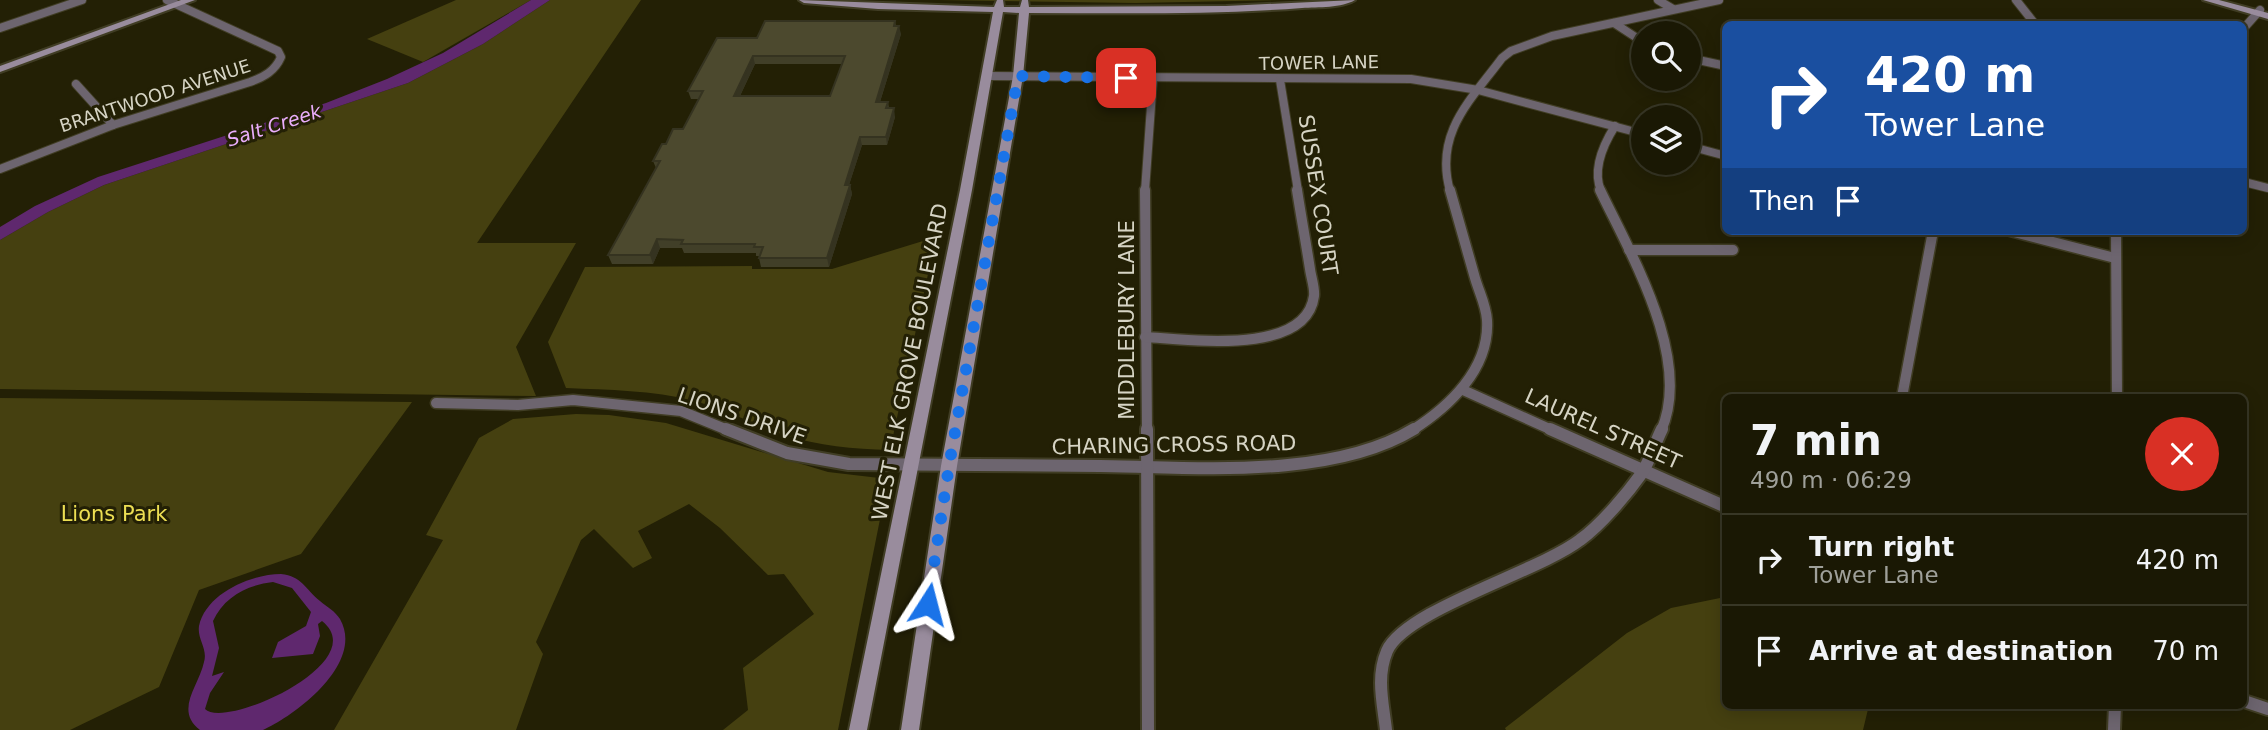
<!DOCTYPE html>
<html lang="en">
<head>
<meta charset="utf-8">
<style>
	body { margin:0; font-family:"DejaVu Sans",sans-serif; background:#272513; color:#f1f3f6; height:100vh; display:flex; flex-direction:column; font-size:26px; white-space:nowrap }
	* { box-sizing:border-box; margin:0 }
	p { font-size:23px; color:#9fa09a }
	.icon { flex:none; width:38px; height:38px; fill:none; stroke:currentColor; stroke-width:2; stroke-linecap:round; stroke-linejoin:round }
	.map { position:relative; flex:1; overflow:hidden }
	.panel { position:absolute; left:1722px; top:394px; width:525px; height:315px; display:flex; flex-direction:column; background:#1a1804; border-radius:10px; box-shadow:0 4px 18px #0003,0 0 0 2px #383726 }
	.panel>* { flex:none }
	.top-card { position:absolute; left:1722px; top:21px; width:525px; height:214px; border-radius:10px; box-shadow:0 4px 18px #0003,0 0 0 2px #383726; background:#1a4fa0; color:#fff; overflow:hidden }
	.buttons { position:absolute; left:1631px; top:21px; display:grid; gap:14px }
	.buttons a { display:grid; place-items:center; width:70px; height:70px; border-radius:50%; background:#1a1804; box-shadow:0 4px 18px #0003,0 0 0 2px #383726; font-size:35px }
	.pin { position:absolute; display:grid; place-items:center; width:60px; height:60px; color:#fff; margin:-30px; border-radius:14px; box-shadow:0 4px 10px #0006 }
	.me { position:absolute; width:77px; margin:-38px; rotate:9deg; stroke-linejoin:round; filter:drop-shadow(0 0 5px #0008) }
	.turn { display:flex; align-items:center; gap:24px; height:147px; padding:0 28px; font-size:32px }
	.turn .icon { width:91px; height:91px; stroke-width:2.5 }
	.turn b { display:block; font-size:49px; line-height:60px }
	.then { display:flex; align-items:center; height:66px; padding:0 28px; background:#0003; gap:14px; font-size:26px }
	.round { display:grid; place-items:center; flex:none; width:74px; height:74px; border-radius:37px; background:#272513 }
	.headline { display:flex; align-items:center; justify-content:space-between; height:119px; padding:0 28px }
	h1 { font-size:42px; font-weight:700; line-height:52px }
	ul { padding:0; list-style:none }
	li { display:flex; align-items:center; gap:21px; height:91px; padding:0 28px; border-top:2px solid #383726 }
	li div { flex:1 }
	li b { display:block; font-size:26px }
	li em { font-style:normal }
	.map>svg:first-child { display:block }
	.green { fill:#454010 }
	.water { fill:#5f286e; fill-rule:evenodd }
	.lines { fill:none; stroke-linecap:round; stroke-linejoin:round }
	.street-far2-casing { stroke:#403d24; stroke-width:10 }
	.street-far1-casing { stroke:#403d24; stroke-width:13 }
	.street-casing { stroke:#403d24; stroke-width:16 }
	.secondary-casing { stroke:#403d24; stroke-width:4 }
	.street-far2 { stroke:#6d656f; stroke-width:8 }
	.street-far1 { stroke:#6d656f; stroke-width:10 }
	.street { stroke:#6d656f; stroke-width:12 }
	.secondary { fill:#998c9d; fill-rule:evenodd }
	.wall { fill:#413f28; fill-rule:evenodd }
	.shaded-wall { fill:#353320 }
	.building { fill:#4c492e; stroke:#353320; stroke-width:2; fill-rule:evenodd }
	.route { stroke:#1a73e8; stroke-width:12; stroke-dasharray:0 21.6 }
	.labels { text-anchor:middle; stroke-width:6; stroke-linejoin:round; paint-order:stroke }
	.far-street-label { font-size:18px; fill:#d6d4c4; stroke:#232005 }
	.far-water-label { font-size:19px; font-style:italic; fill:#eaaefc; stroke:#232005 }
	.street-label { font-size:21px; fill:#d6d4c4; stroke:#232005 }
	.park-label { font-size:21px; fill:#ecde53; stroke:#232005 }
</style>
</head>
<body>
<div class="map">
<svg width="2268" height="730" viewBox="0 0 2268 730">
	<rect width="100%" height="100%" fill="#232005"/>
	<g class="green">
		<polygon points="456,0 531,0 423,62 367,39"/>
		<polygon points="550,0 641,0 477,243 576,243 516,347 536,396 0,389 0,240 48,212 104,185 408,83 483,44"/>
		<polygon points="937,0 1282,0 1135,3"/>
		<path d="M936 237 890 450C853 449 819 446 784 435 753 424 725 409 694 401 652 390 609 390 566 388L548 342 585 267 752 266V269H832Z"/>
		<polygon points="0,398 412,402 301,554 199,590 159,687 70,730 0,730"/>
		<polygon points="576,414 609,415 666,423 828,472 888,479 838,730 723,730 748,710 743,668 814,614 784,574 768,575 720,528 689,504 638,531 652,558 633,568 594,529 581,540 536,642 543,654 516,730 334,730 443,540 426,535 479,438 513,419"/>
		<polygon points="1725,597 1726,705 1869,705 1863,730 1506,730 1505,728 1627,633 1671,608"/>
	</g>
	<g class="water">
		<polygon points="531,0 550,0 483,44 408,83 104,185 48,212 0,240 0,227 35,206 98,177 326,103 387,79 443,53"/>
		<path d="M281 574C302 576 305 589 320 601 327 607 335 611 340 619 365 663 296 715 263 730H200C174 710 199 686 204 662 208 649 197 639 199 626 206 593 252 574 281 574ZM273 582 292 588 311 612 306 626 278 642 272 658 313 654 320 636 318 624 322 621C374 662 225 730 205 709L210 693 224 672 212 676 219 648 213 621C224 597 247 585 273 582Z"/>
	</g>
	<g class="lines">
		<defs>
			<g id="street-far2">
				<polyline points="1658,0 1673,9"/>
				<polyline points="2016,0 2035,24"/>
				<polyline points="1614,23 1643,42"/>
				<polyline points="0,28 82,0"/>
				<polyline points="2244,28 2260,10"/>
				<polyline points="1689,58 1726,66"/>
				<polyline points="988,76 1411,79 1478,90 1643,134"/>
				<polyline points="1280,80 1298,191"/>
				<polyline points="76,84 113,125"/>
				<polyline points="1689,146 1726,156"/>
				<path d="M0 169 113 125 250 82C264 77 275 71 281 57L278 51 167 0"/>
				<polyline points="2244,182 2268,188"/>
				<polyline points="1145,191 1153,78"/>
				<path d="M1450 191C1434 133 1470 101 1502 58L1511 51 1552 36 1719 0"/>
				<path d="M1601 191C1592 169 1603 145 1615 126"/>
			</g>
			<g id="street-far1">
				<polyline points="1145,190 1147,431"/>
				<path d="M1600 190C1631 255 1693 359 1661 431"/>
				<polyline points="2010,231 2115,258"/>
				<polyline points="2116,231 2117,397"/>
				<polyline points="1629,250 1733,250"/>
				<path d="M1145 337C1186 339 1306 357 1314 296 1315 288 1311 277 1310 269 1306 243 1301 216 1297 190"/>
				<polyline points="1463,390 1554,431"/>
				<polyline points="1902,397 1933,231"/>
				<polyline points="436,403 518,405 573,400 681,411 730,431"/>
				<path d="M1411 431C1449 407 1490 369 1487 320 1486 305 1479 292 1475 278 1467 249 1458 219 1450 190"/>
			</g>
			<g id="street">
				<path d="M726 429 787 453 849 464C933 465 1016 465 1100 466 1193 467 1331 480 1414 429"/>
				<polyline points="1147,429 1148,730"/>
				<polyline points="1550,429 1726,507"/>
				<polyline points="2244,701 2268,709"/>
				<path d="M1386 730C1383 703 1376 677 1387 651 1405 610 1538 572 1580 540 1601 525 1627 494 1642 473 1650 460 1655 443 1662 429"/>
				<polyline points="2114,730 2115,705"/>
			</g>
			<g id="secondary">
				<polygon points="181,0 195,0 0,72 0,66"/>
				<path d="M799 0 994 7 997 0H1003L1004 7H1020L1022 0H1028L1029 7 1226 6 1355 0C1342 8 1318 7 1302 8 1212 15 1120 13 1029 13L1023 76 957 466 919 730H901L941 466 1013 76 1019 13 1003 12 972 190 867 730H849L960 190 993 12 878 9 804 3Z"/>
				<polygon points="2203,0 2219,0 2268,13 2268,19"/>
			</g>
		</defs>
		<use href="#street-far2" class="street-far2-casing"/>
		<use href="#street-far1" class="street-far1-casing"/>
		<use href="#street" class="street-casing"/>
		<use href="#secondary" class="secondary-casing"/>
		<use href="#street-far2" class="street-far2"/>
		<use href="#street-far1" class="street-far1"/>
		<use href="#street" class="street"/>
		<use href="#secondary" class="secondary"/>
	</g>
	<path class="wall" d="M895 21 896 26 901 34 880 102H888L889 108 895 117 887 145H862L849 185H850L852 194 829 267H761L759 258V256H756V253H684L682 248H660L653 264H612L608 255 656 168 653 161 666 144 683 129 699 99H691L688 91 757 38ZM755 64H842L830 96H740Z"/>
	<g class="shaded-wall">
		<polygon points="899,26 901,34 877,111 876,102"/>
		<polygon points="753,56 755,64 736,104 734,96"/>
		<polygon points="894,108 895,117 887,145 886,137"/>
		<polygon points="860,137 862,145 846,194 845,185"/>
		<polygon points="850,185 852,194 829,267 827,258"/>
		<polygon points="657,239 660,248 653,264 650,255"/>
	</g>
	<path class="building" d="M765 21H895L894 26H899L876 102H888L886 108H894L886 137H860L845 185H850L827 258H759L763 247H754L755 244H681L683 240 657 239 650 255H608L660 161H653L662 144H666L673 129H683L703 91H688L717 38H757ZM753 56H845L830 96H734Z"/>
	<g class="lines">
		<polyline class="route" points="928,604 949,466 1018,76 1126,78"/>
	</g>
	<g class="labels">
		<g class="far-street-label">
			<text transform="translate(1319 63) rotate(-1)" y="6">TOWER LANE</text>
			<text transform="translate(155 96) rotate(-18)" y="6">BRANTWOOD AVENUE</text>
		</g>
		<g class="far-water-label">
			<text transform="translate(274 125) rotate(-18)" y="7">Salt Creek</text>
		</g>
		<g class="street-label">
			<text transform="translate(1318 195) rotate(81)" y="7">SUSSEX COURT</text>
			<text transform="translate(1127 320) rotate(-90)" y="7">MIDDLEBURY LANE</text>
			<text transform="translate(910 362) rotate(-79)" y="7">WEST ELK GROVE BOULEVARD</text>
			<text transform="translate(742 416) rotate(19)" y="7">LIONS DRIVE</text>
			<text transform="translate(1603 429) rotate(24)" y="7">LAUREL STREET</text>
			<text transform="translate(1174 445) rotate(-1)" y="7">CHARING CROSS ROAD</text>
		</g>
		<g class="park-label">
			<text x="114" y="521">Lions Park</text>
		</g>
	</g>
</svg>
<div class="buttons">
<a><svg class="icon" aria-label="search" viewBox="0 0 24 24"><circle cx="10" cy="10" r="6"/><path d="M15 15l6 6"/></svg></a>
<a><svg class="icon" aria-label="layers" viewBox="0 0 24 24"><path d="M12 4l9 5-9 5-9-5zM3 14l9 5 9-5"/></svg></a>
</div>
<div class="pin" style="left:1126px;top:78px;background:#d93025"><svg class="icon" aria-label="arrive" viewBox="0 0 24 24"><path d="M6 21V4h12l-3 4 3 4H6"/></svg></div>
<svg class="me" style="left:928px;top:604px" viewBox="-20 -20 40 40"><path d="M0-17L14 15 0 8-14 15z" fill="#1a73e8" stroke="#fff" stroke-width="4"/></svg>
<div class="top-card">
<div class="turn"><svg class="icon" aria-label="right" viewBox="0 0 24 24"><path d="M7 20v-9h11M14 6l5 5-5 5"/></svg><div><b>420 m</b>Tower Lane</div></div>
<div class="then">Then<svg class="icon" aria-label="arrive" viewBox="0 0 24 24"><path d="M6 21V4h12l-3 4 3 4H6"/></svg></div>
</div>
<section class="panel">
<div class="headline"><div><h1>7 min</h1><p>490 m · 06:29</p></div><a class="round" style="background:#d93025;color:#fff"><svg class="icon" aria-label="close" viewBox="0 0 24 24"><path d="M6 6l12 12M18 6L6 18"/></svg></a></div>
<ul>
<li><svg class="icon" aria-label="right" viewBox="0 0 24 24"><path d="M7 20v-9h11M14 6l5 5-5 5"/></svg><div><b>Turn right</b><p>Tower Lane</p></div><em>420 m</em></li>
<li><svg class="icon" aria-label="arrive" viewBox="0 0 24 24"><path d="M6 21V4h12l-3 4 3 4H6"/></svg><div><b>Arrive at destination</b></div><em>70 m</em></li>
</ul>
</section>
</div>
</body>
</html>
